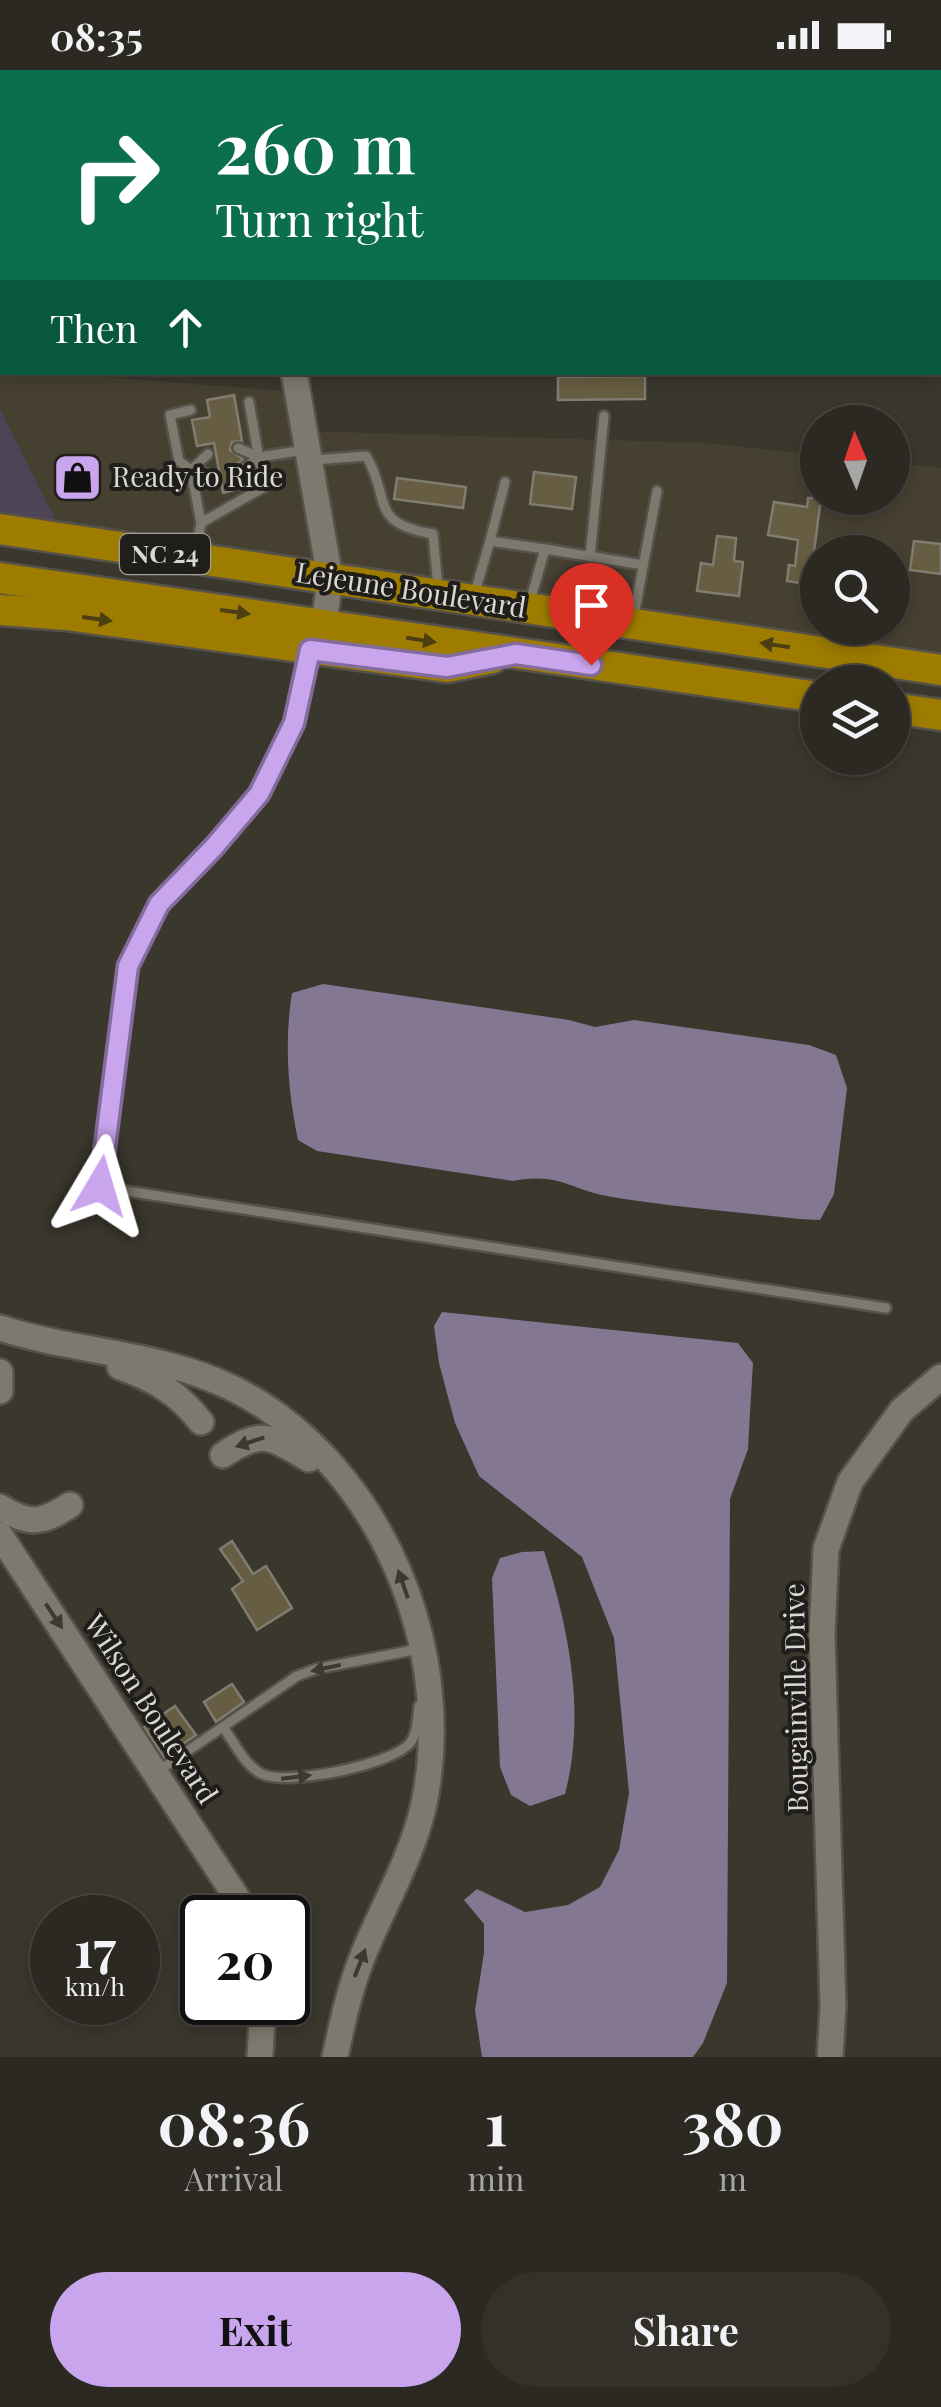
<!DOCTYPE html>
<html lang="en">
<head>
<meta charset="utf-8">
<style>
	body { margin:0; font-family:"Playfair Display",serif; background:#34312a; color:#f1f3f6; height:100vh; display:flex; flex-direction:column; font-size:38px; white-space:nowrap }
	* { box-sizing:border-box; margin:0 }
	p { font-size:32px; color:#a6a6a5 }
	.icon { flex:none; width:55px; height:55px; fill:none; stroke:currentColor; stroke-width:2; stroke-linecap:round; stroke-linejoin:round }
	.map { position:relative; height:1987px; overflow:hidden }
	.side { display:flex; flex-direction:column; background:#2c2922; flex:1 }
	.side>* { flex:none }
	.hud { position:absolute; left:0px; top:0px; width:942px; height:305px; box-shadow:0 5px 15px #0003,0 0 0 2px #484540; background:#0b6e4f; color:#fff; overflow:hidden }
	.needle { width:65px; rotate:358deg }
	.controls { position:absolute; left:800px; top:335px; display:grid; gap:20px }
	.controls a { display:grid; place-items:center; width:110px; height:110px; border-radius:50%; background:#2c2922; box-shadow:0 5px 15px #0003,0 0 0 2px #484540; font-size:50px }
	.speed { position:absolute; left:30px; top:1825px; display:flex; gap:20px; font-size:50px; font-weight:700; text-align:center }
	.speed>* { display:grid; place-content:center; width:130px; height:130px; border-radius:50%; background:#2c2922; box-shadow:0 5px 15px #0003,0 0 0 2px #484540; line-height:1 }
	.speed small { font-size:25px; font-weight:400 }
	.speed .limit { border:5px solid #111; border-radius:15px; background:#fff; color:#111 }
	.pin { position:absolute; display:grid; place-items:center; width:85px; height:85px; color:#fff; margin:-102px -42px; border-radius:50% 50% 50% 0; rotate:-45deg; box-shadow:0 0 10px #0007 }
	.pin .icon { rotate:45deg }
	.me { position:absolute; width:110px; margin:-55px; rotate:7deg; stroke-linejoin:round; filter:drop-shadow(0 0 8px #0008) }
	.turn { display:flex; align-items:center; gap:35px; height:210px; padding:0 50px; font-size:45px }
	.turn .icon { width:130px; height:130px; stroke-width:2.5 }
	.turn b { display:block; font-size:70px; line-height:85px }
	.then { display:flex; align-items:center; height:95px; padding:0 50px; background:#0003; gap:20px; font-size:38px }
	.eta { display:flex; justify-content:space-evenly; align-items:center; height:170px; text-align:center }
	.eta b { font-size:60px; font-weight:700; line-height:70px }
	.button { display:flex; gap:20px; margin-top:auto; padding:20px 50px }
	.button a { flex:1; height:115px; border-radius:60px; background:#c9a5ee; color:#111; font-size:40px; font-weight:700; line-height:115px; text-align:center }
	.button a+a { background:#34312a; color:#f1f3f6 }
	.status { display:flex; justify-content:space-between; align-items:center; height:70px; padding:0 50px; background:#2c2922; direction:ltr }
	.status svg { height:28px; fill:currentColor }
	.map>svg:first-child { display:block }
	.built { fill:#464031; fill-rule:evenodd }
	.green { fill:#4d4457 }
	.forest { fill:#635771 }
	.water { fill:#837791 }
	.building { fill:#675d42; stroke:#807c71; stroke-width:2.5 }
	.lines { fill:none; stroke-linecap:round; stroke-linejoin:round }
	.lane-casing { stroke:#56524b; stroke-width:14 }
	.street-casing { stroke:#56524b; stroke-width:22 }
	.secondary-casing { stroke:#56524b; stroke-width:30 }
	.highway-casing { stroke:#56524b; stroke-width:35 }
	.lane { stroke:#7d796e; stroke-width:9 }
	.street { stroke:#7d796e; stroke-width:18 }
	.secondary { stroke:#7d796e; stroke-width:25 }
	.highway { stroke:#9e7c00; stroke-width:30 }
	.oneway { fill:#4c3f11 }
	.oneway2 { fill:#3c3933 }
	.route-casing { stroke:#836b9b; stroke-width:25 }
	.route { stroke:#c9a5ee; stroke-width:18 }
	.labels { text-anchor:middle; stroke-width:8; stroke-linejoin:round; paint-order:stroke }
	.shield { fill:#201e1a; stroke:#a2a09b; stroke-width:2.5 }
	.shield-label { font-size:25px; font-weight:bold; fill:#dad8d2 }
	.poi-label { font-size:28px; fill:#dad8d2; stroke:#201e1a; text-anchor:start }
	.street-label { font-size:28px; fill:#dad8d2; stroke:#201e1a }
</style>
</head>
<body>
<div class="status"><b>08:35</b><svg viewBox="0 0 49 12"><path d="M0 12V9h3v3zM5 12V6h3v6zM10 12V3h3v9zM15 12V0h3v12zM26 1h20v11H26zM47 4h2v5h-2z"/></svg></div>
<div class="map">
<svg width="941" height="1987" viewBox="0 0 941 1987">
	<rect width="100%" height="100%" fill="#3a372d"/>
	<g class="built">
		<polygon points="68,0 941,0 941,153 940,2"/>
		<path d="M54 303 297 322 305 361 704 373 817 385 818 428H892L893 393 941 398V600L65 469 0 339V304ZM818 482H892V558H818Z"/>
	</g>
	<polygon class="green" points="0,339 65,469 0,459"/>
	<polygon class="forest" points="578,0 941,0 941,153 940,2 570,2"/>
	<g class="water">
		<path d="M323 914 569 950 595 957 634 950 809 975 836 985 847 1018 834 1124 820 1150 800 1149C737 1142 674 1137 612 1127 571 1121 562 1102 513 1111L317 1081 298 1070C288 1022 284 972 292 923Z"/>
		<polygon points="442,1242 738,1273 753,1293 750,1343 748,1379 730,1429 727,1913 703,1973 693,1987 482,1987 475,1940 484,1883 484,1854 464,1830 477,1819 525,1842 568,1835 600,1817 619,1780 629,1723 614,1568 582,1487 479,1406 455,1353 439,1293 434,1256"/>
		<path d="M544 1481C569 1559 586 1644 565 1724L530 1736 511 1725 500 1697 492 1508 500 1488 522 1482Z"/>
	</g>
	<g class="building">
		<polygon points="645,306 645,329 558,330 558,307"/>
		<polygon points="234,325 242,371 232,372 230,380 243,389 235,396 235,404 242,408 248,406 250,416 223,423 214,373 197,376 192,350 210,347 207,330"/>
		<polygon points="81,386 95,420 73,429 58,395"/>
		<polygon points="534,402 576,407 572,439 530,434"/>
		<polygon points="397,408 466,417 463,438 394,429"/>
		<polygon points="808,428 821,428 813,489 817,489 813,515 787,511 789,495 795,496 798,470 768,465 774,432 807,437"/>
		<polygon points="717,466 736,468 734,491 743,492 739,526 697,521 701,493 713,495"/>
		<polygon points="914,471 941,474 941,504 910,500"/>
		<polygon points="232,1471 253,1504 266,1496 292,1538 257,1560 232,1519 243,1511 220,1479"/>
		<polygon points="232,1614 244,1632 216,1652 204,1632"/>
		<polygon points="175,1636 196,1665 164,1687 144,1657"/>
	</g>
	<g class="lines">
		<defs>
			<g id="lane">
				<polyline points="191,340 170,345 179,391 191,400 201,453 195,485"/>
				<polyline points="238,378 259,387 242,400"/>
				<polyline points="208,384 191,400 212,405"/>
				<polyline points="259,387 305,380"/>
				<path d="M314 390 366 386C392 428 367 453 433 464L438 517"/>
				<polyline points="201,453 264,417 249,332"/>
				<polyline points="490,471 505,412"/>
				<polyline points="590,487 604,346"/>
				<polyline points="474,525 490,471 545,479"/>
				<polyline points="529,535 545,479 643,495"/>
				<polyline points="633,551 657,421"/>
				<polyline points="309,582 295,653 259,724 214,777 159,833 128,896 100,1117 886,1238"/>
				<path d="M223 1657C234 1672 245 1696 262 1704 287 1716 392 1695 410 1673 418 1663 417 1648 419 1636"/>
				<polyline points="157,1702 297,1606 316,1599 419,1579"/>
			</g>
			<polyline id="street" points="940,263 941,263"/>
			<g id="secondary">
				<polyline points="232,0 233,2"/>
				<polyline points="294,302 330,508 324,555"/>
				<path d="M0 1258C77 1283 160 1282 234 1319 380 1392 458 1581 423 1738 411 1788 386 1831 366 1878 351 1913 343 1949 335 1987"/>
				<path d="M120 1297C155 1309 178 1323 201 1352"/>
				<polyline points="0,1302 0,1321"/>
				<path d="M223 1385C263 1358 270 1367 309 1389"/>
				<path d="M0 1437C29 1455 41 1454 70 1435"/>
				<polyline points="0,1465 250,1848"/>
				<polyline points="260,1987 263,1932"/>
				<polyline points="830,1987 833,1936 822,1564 826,1479 850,1412 902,1340 941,1307"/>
			</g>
			<g id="highway">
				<polyline points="0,459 941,600"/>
				<polyline points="0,508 818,627"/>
				<polyline points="0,540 66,545 447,597 492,588"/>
				<polyline points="892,638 941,645"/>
			</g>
		</defs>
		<use href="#lane" class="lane-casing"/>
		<use href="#street" class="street-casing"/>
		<use href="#secondary" class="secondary-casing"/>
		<use href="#highway" class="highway-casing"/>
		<use href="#lane" class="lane"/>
		<use href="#street" class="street"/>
		<use href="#secondary" class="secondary"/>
		<use href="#highway" class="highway"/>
	</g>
	<defs><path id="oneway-solid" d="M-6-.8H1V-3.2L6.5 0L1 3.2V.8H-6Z" transform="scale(2.5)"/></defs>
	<g class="oneway">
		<use href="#oneway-solid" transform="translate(235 542) rotate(8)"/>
		<use href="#oneway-solid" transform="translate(97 549) rotate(8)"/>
		<use href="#oneway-solid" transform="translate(421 570) rotate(9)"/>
		<use href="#oneway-solid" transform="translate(775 575) rotate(-171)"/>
	</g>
	<g class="oneway2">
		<use href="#oneway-solid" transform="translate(250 1372) rotate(162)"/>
		<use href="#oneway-solid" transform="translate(403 1514) rotate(-109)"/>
		<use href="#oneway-solid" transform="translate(54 1546) rotate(56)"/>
		<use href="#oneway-solid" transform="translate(326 1598) rotate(168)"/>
		<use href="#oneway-solid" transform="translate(296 1707) rotate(-7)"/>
		<use href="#oneway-solid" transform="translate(360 1893) rotate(-69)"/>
	</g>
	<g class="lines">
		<defs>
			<polyline id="route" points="100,1116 128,896 159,834 214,777 259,724 294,653 310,580 447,597 516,584 591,595"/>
		</defs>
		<use href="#route" class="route-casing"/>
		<use href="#route" class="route"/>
	</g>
	<defs>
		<symbol id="shop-square" viewBox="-11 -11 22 22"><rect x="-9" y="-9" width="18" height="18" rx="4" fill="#c9a5ee" stroke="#201e1a"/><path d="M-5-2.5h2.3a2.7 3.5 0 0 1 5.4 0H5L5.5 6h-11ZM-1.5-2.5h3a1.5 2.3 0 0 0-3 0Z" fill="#111"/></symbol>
	</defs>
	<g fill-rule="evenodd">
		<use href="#shop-square" x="50" y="380" width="55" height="55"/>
	</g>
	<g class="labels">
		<rect class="shield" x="120" y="464" width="90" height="40" rx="8"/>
		<g class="shield-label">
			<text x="165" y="493">NC 24</text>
		</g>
		<g class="poi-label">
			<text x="112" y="417">Ready to Ride</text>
		</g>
		<g class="street-label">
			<text transform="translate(411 520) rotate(9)" y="10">Lejeune Boulevard</text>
			<text transform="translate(796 1628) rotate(-91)" y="10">Bougainville Drive</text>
			<text transform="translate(151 1639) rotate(57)" y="10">Wilson Boulevard</text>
		</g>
	</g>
</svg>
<div class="controls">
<a><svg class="needle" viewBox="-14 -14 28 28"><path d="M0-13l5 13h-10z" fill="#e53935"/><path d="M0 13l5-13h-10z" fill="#a6a6a5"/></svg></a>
<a><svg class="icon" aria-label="search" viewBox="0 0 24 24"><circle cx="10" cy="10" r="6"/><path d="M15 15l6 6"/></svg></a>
<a><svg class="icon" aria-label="layers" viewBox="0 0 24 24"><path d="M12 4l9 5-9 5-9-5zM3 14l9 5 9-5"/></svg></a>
</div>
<div class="speed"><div>17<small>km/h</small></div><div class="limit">20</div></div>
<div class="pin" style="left:591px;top:595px;background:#d93025"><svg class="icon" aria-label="arrive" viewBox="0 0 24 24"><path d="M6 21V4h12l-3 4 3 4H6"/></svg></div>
<svg class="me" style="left:100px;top:1116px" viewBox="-20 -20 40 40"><path d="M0-17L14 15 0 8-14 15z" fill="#c9a5ee" stroke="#fff" stroke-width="4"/></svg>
<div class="hud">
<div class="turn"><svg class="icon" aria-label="right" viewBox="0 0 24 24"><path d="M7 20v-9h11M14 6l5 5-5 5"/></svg><div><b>260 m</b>Turn right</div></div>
<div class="then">Then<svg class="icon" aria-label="ahead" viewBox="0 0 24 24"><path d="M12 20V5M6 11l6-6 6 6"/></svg></div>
</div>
</div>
<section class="side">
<div class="eta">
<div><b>08:36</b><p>Arrival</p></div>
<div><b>1</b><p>min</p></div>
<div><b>380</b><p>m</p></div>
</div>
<div class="button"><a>Exit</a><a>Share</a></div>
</section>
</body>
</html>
